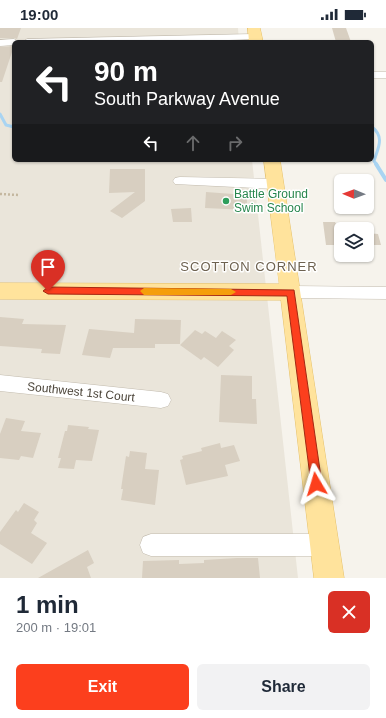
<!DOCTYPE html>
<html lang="en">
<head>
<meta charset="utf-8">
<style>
	body { margin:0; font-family:Arial,sans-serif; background:#f2f2f3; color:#1f2937; height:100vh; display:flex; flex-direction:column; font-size:15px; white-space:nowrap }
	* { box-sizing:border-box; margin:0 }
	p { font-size:13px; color:#747a83 }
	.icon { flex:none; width:22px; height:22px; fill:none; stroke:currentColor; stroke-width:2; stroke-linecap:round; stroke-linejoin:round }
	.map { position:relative; height:550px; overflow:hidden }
	.drawer { display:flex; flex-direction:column; background:#fff; flex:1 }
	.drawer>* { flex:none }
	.top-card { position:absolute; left:12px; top:12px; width:362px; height:122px; border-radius:6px; box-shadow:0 1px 3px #0004; background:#202124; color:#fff; overflow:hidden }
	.needle { width:26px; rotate:271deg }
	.buttons { position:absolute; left:334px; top:146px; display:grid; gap:8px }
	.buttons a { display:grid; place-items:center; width:40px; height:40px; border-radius:6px; background:#fff; box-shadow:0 1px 3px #0004; font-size:20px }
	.pin { position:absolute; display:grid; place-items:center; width:34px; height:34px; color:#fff; margin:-41px -17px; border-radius:50% 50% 50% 0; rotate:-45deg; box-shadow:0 0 4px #0007 }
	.pin .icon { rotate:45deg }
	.me { position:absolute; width:44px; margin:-22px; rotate:353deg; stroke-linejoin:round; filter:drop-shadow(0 0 3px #0008) }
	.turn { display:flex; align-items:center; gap:14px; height:84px; padding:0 16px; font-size:18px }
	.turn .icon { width:52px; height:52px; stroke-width:2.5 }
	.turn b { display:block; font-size:28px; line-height:34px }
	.lanes { display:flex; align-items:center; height:38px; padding:0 16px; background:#0003; justify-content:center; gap:20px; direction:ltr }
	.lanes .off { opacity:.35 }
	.round { display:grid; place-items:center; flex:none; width:42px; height:42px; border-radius:6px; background:#f2f2f3 }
	.headline { display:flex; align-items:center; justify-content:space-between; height:68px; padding:0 16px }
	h1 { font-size:24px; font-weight:600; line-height:30px }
	.action { display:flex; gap:8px; margin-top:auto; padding:8px 16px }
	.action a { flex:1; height:46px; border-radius:6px; background:#fc3f1d; color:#fff; font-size:16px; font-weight:600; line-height:46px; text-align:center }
	.action a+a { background:#f2f2f3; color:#1f2937 }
	.status { display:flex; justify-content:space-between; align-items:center; height:28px; padding:0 20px; background:#fff; direction:ltr }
	.status svg { height:11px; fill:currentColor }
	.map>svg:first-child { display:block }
	.residential { fill:#eae5da }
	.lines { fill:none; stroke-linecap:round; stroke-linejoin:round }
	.stream-far1 { stroke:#a9d4f2; stroke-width:3 }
	.stream { stroke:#a9d4f2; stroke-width:4 }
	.building { fill:#d8cfc1 }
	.minor-casing { stroke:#c2bbae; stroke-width:1 }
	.major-casing { stroke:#e6c16a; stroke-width:1 }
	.path { stroke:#c4b79f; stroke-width:2.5; stroke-dasharray:2 2; stroke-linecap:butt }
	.minor { fill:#fff; fill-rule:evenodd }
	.major { fill:#ffe39c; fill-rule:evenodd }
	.route { fill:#fc3f1d; stroke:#a42913 }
	.slow { fill:#f59e0b }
	.leisure-dot { fill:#2e9e5b; stroke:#fff; stroke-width:1.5 }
	.labels { text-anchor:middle; stroke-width:3; stroke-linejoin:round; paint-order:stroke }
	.leisure-label { font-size:12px; fill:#27864d; stroke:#fff; text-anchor:start }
	.street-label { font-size:12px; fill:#4b4439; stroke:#fff }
	.neighbourhood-label { font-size:13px; letter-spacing:1px; fill:#6e6250; stroke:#fff }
</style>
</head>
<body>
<div class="status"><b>19:00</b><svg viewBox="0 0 49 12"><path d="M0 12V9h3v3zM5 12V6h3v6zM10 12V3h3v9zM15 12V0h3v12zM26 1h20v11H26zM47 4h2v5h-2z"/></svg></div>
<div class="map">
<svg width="386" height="550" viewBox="0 0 386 550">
	<rect width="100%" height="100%" fill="#f6f3ec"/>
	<polygon class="residential" points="0,0 238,0 239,14 14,14 14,132 252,132 298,550 0,550"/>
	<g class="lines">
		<g class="stream-far1">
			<polyline points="0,86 6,97 14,99"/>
			<path d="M372 99C385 109 378 120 374 133L377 137"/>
		</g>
		<polyline class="stream" points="376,136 386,152"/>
	</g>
	<g class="building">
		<polygon points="0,0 21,0 17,11 14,10 0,10"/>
		<polygon points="332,0 346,0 351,14 336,14"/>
		<polygon points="14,18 2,54 0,54 0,19"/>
		<polygon points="110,141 145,141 145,173 122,190 110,183 135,164 109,165"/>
		<polygon points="206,164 247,167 247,182 205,180"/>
		<polygon points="191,180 192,194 173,194 171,181"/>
		<polygon points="323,194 335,194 338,199 341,199 341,217 326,217"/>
		<polygon points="367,205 378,206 381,217 367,217"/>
		<polygon points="0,289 24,291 22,296 66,297 60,326 41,325 42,321 0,318"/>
		<polygon points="135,291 181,292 180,316 155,316 155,320 113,320 110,330 82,327 89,301 134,305"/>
		<polygon points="195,302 202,306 205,303 216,310 222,303 236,312 229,318 234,322 218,339 204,329 201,332 180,317"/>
		<polygon points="221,347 252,348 252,371 256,371 257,396 219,394"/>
		<polygon points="6,390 25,393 21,403 41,405 33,430 21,428 19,432 0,430 0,406"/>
		<polygon points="68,397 89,399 88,401 99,402 92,433 76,432 74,441 58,440 61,430 58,430 65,403 67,403"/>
		<polygon points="220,415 221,420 234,417 240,433 225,437 228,448 186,457 180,432 183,431 182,428 202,423 201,420"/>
		<polygon points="130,423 147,425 145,441 159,442 155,477 121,472 123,461 121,461 126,428 129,429"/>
		<polygon points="24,475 39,484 34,492 37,495 31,505 47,515 32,536 0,516 0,504 16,482 18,484"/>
		<polygon points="88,522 94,535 87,539 91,550 38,550"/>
		<polygon points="237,530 258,530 260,550 142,550 143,533 179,532 179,536 204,535 204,532"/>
	</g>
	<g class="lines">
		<defs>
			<g id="minor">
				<polygon points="255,6 259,7 260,9 259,11 174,14 22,14 27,11"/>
				<polygon points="14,11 19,14 14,14 14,17 0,18 0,12"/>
				<rect x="372" y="44" width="14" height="6"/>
				<polygon points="180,149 275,151 280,153 282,156 280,159 275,161 175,156 173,153 175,150"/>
				<polygon points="291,258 386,259 386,271 291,270 285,268 283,264 285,260"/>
				<polygon points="0,347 161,364 168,366 171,372 168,378 161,380 0,363"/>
				<polygon points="151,506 324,506 332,509 335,517 332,525 324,528 151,528 143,525 140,517 143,509"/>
			</g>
			<g id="major">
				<polygon points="248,0 260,0 263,14 249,14"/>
				<polygon points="264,132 280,132 344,550 314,550 281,272 0,271 0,255 279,256"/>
			</g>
		</defs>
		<use href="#minor" class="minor-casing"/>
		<use href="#major" class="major-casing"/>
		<polyline class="path" points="0,166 19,167"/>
		<use href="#minor" class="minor"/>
		<use href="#major" class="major"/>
	</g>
	<polygon class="route" points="48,259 294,262 322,456 320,459 316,461 312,459 311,456 287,268 48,266 43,263"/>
	<polygon class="slow" points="144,260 231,261 236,264 231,267 144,267 140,263"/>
	<circle class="leisure-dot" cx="226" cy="173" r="4"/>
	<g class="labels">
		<g class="leisure-label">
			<text x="234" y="170">Battle Ground<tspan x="234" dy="14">Swim School</tspan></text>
		</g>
		<g class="street-label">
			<text transform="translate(81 364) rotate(6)" y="4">Southwest 1st Court</text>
		</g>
		<g class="neighbourhood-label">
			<text x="249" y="243">SCOTTON CORNER</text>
		</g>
	</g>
</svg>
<div class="buttons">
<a><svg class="needle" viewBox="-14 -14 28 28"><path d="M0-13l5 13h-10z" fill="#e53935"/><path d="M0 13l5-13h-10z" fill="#747a83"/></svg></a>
<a><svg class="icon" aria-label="layers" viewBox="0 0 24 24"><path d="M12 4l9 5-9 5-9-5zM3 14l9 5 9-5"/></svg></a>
</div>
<div class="pin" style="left:48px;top:263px;background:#d93025"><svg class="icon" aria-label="arrive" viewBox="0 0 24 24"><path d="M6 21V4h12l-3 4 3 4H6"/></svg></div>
<svg class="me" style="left:316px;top:456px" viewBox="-20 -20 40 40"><path d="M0-17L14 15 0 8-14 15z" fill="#fc3f1d" stroke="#fff" stroke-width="4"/></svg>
<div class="top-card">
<div class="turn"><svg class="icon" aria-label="left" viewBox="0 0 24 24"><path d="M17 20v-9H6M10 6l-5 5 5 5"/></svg><div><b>90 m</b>South Parkway Avenue</div></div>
<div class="lanes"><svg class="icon" aria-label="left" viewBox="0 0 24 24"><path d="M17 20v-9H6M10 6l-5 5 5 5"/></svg><svg class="icon off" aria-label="ahead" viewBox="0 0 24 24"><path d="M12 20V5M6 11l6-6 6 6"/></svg><svg class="icon off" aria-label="right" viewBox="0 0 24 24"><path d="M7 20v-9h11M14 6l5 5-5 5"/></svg></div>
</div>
</div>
<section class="drawer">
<div class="headline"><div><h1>1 min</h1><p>200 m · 19:01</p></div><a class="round" style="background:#d93025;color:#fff"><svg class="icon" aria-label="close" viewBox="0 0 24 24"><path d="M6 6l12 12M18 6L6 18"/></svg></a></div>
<div class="action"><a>Exit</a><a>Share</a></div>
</section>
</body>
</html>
